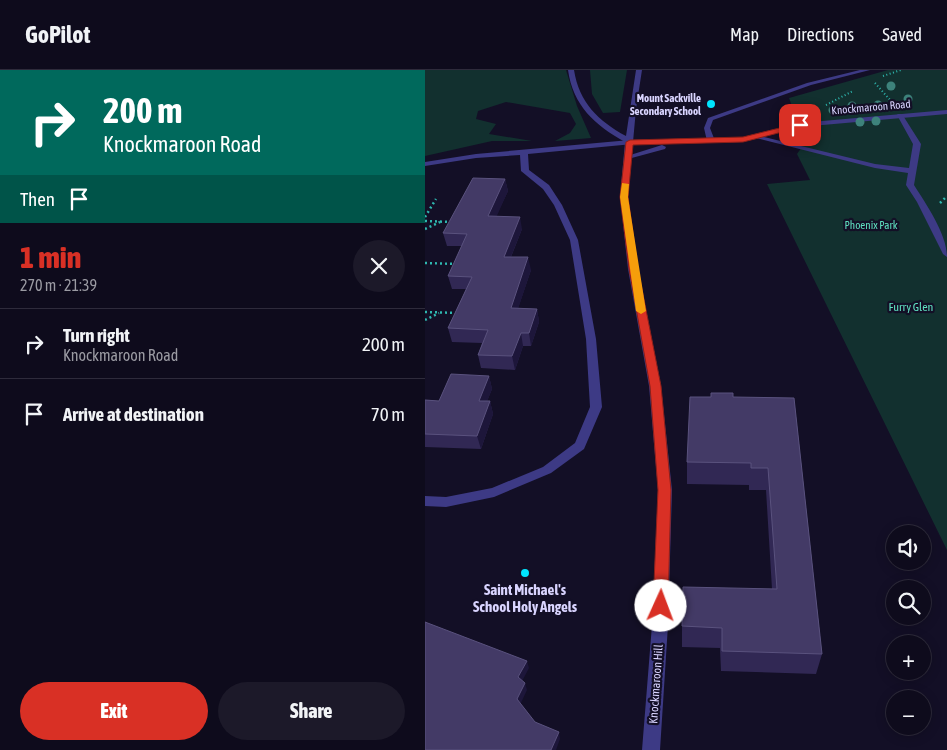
<!DOCTYPE html>
<html lang="en">
<head>
<meta charset="utf-8">
<style>
	body { margin:0; font-family:"Asap Condensed",sans-serif; background:#1c1929; color:#f1f3f6; height:100vh; display:flex; flex-direction:column; font-size:19px; white-space:nowrap }
	* { box-sizing:border-box; margin:0 }
	p { font-size:16px; color:#9b9ba3 }
	.icon { flex:none; width:28px; height:28px; fill:none; stroke:currentColor; stroke-width:2; stroke-linecap:round; stroke-linejoin:round }
	.map { position:relative; flex:1; overflow:hidden }
	.drawer { display:flex; flex-direction:column; background:#0e0b1c; width:425px }
	.drawer>* { flex:none }
	.guide { background:#00695c; color:#fff; overflow:hidden }
	.tools { position:absolute; left:461px; top:455px; display:grid; gap:10px }
	.tools a { display:grid; place-items:center; width:45px; height:45px; border-radius:50%; background:#0e0b1c; box-shadow:0 2px 12px #0003,0 0 0 1px #2e2b3b; font-size:25px }
	.pin { position:absolute; display:grid; place-items:center; width:42px; height:42px; color:#fff; margin:-21px; border-radius:10px; box-shadow:0 2px 8px #0006 }
	.me { position:absolute; width:55px; margin:-28px; rotate:2deg; stroke-linejoin:round; filter:drop-shadow(0 0 4px #0008) }
	.turn { display:flex; align-items:center; gap:18px; height:105px; padding:0 20px; font-size:22px }
	.turn .icon { width:65px; height:65px; stroke-width:2.5 }
	.turn b { display:block; font-size:35px; line-height:42px }
	.then { display:flex; align-items:center; height:48px; padding:0 20px; background:#0003; gap:10px; font-size:19px }
	.round { display:grid; place-items:center; flex:none; width:52px; height:52px; border-radius:26px; background:#1c1929 }
	.overview { display:flex; align-items:center; justify-content:space-between; height:85px; padding:0 20px }
	h1 { font-size:30px; font-weight:800; line-height:38px; color:#d93025 }
	.action { display:flex; gap:10px; margin-top:auto; padding:10px 20px }
	.action a { flex:1; height:58px; border-radius:30px; background:#d93025; color:#fff; font-size:20px; font-weight:800; line-height:58px; text-align:center }
	.action a+a { background:#1c1929; color:#f1f3f6 }
	ul { padding:0; list-style:none }
	li { display:flex; align-items:center; gap:15px; height:70px; padding:0 20px; border-top:1px solid #2e2b3b }
	li div { flex:1 }
	li b { display:block; font-size:19px }
	li em { font-style:normal }
	header { display:flex; align-items:center; gap:30px; box-sizing:border-box; height:70px; padding:0 25px; background:#0e0b1c; border-bottom:1px solid #2e2b3b }
	header strong { font-size:24px }
	nav { display:flex; gap:28px; margin-inline-start:auto; font-size:18px }
	main { display:flex; flex:1; min-height:0 }
	.map>svg:first-child { display:block }
	.green { fill:#12302f }
	.lines { fill:none; stroke-linecap:round; stroke-linejoin:round }
	.path-far1 { stroke:#2fb8b0; stroke-width:2; stroke-dasharray:1 2.5; stroke-linecap:butt }
	.path { stroke:#2fb8b0; stroke-width:2.5; stroke-dasharray:2 3; stroke-linecap:butt }
	.service { fill:#3d3a85; fill-rule:evenodd }
	.minor { fill:#3d3a85; fill-rule:evenodd }
	.tertiary { fill:#3d3a85; fill-rule:evenodd }
	.tree { fill:#3d827b }
	.wall { fill:#312854 }
	.shaded-wall { fill:#1d163a }
	.building { fill:#433a66; stroke:#5a527e }
	.route { fill:#d93025; stroke:#8d1f18 }
	.slow { fill:#f59e0b }
	.poi-dot { fill:#00e5ff; stroke:#130f26; stroke-width:2 }
	.labels { text-anchor:middle; stroke-width:4.5; stroke-linejoin:round; paint-order:stroke }
	.far-poi-label { font-size:11px; font-weight:bold; fill:#d9d4ff; stroke:#130f26; text-anchor:end }
	.far-street-label { font-size:11px; fill:#d9d4ff; stroke:#130f26 }
	.far-park-label { font-size:11px; fill:#5fe0c0; stroke:#130f26 }
	.park-label { font-size:12px; fill:#5fe0c0; stroke:#130f26 }
	.street-label { font-size:12px; fill:#d9d4ff; stroke:#130f26 }
	.near-poi-label { font-size:15px; font-weight:bold; fill:#d9d4ff; stroke:#130f26 }
</style>
</head>
<body>
<header>
<strong>GoPilot</strong>
<nav><a>Map</a><a>Directions</a><a>Saved</a></nav>
</header>
<main>
<section class="drawer">
<div class="guide">
<div class="turn"><svg class="icon" aria-label="right" viewBox="0 0 24 24"><path d="M7 20v-9h11M14 6l5 5-5 5"/></svg><div><b>200 m</b>Knockmaroon Road</div></div>
<div class="then">Then<svg class="icon" aria-label="arrive" viewBox="0 0 24 24"><path d="M6 21V4h12l-3 4 3 4H6"/></svg></div>
</div>
<div class="overview"><div><h1>1 min</h1><p>270 m · 21:39</p></div><a class="round"><svg class="icon" aria-label="close" viewBox="0 0 24 24"><path d="M6 6l12 12M18 6L6 18"/></svg></a></div>
<ul>
<li><svg class="icon" aria-label="right" viewBox="0 0 24 24"><path d="M7 20v-9h11M14 6l5 5-5 5"/></svg><div><b>Turn right</b><p>Knockmaroon Road</p></div><em>200 m</em></li>
<li><svg class="icon" aria-label="arrive" viewBox="0 0 24 24"><path d="M6 21V4h12l-3 4 3 4H6"/></svg><div><b>Arrive at destination</b></div><em>70 m</em></li>
</ul>
<div class="action"><a>Exit</a><a>Share</a></div>
</section>
<div class="map">
<svg width="522" height="680" viewBox="0 0 522 680">
	<rect width="100%" height="100%" fill="#130f26"/>
	<g class="green">
		<polygon points="0,0 141,0 152,36 166,68 130,71 145,63 151,54 145,43 81,32 53,41 51,49 71,54 64,64 107,71 67,71 0,86"/>
		<polygon points="165,0 202,0 195,42 178,43 167,24"/>
		<polygon points="463,0 522,0 522,480 342,114 385,110 372,84 379,74 368,71 364,67 366,63 376,60 364,28"/>
	</g>
	<g class="lines">
		<g class="path-far1">
			<polyline points="458,6 476,0"/>
			<polyline points="450,13 466,31"/>
			<polyline points="401,35 428,21"/>
		</g>
		<g class="path">
			<polyline points="515,133 522,126"/>
			<polyline points="0,147 11,129"/>
			<polyline points="0,151 27,152"/>
			<polyline points="0,159 15,152"/>
			<polyline points="0,193 32,194"/>
			<polyline points="0,242 34,243"/>
			<polyline points="0,250 14,243"/>
		</g>
		<g class="service">
			<polygon points="435,0 445,0 386,15 288,50 285,58 290,71 286,73 282,71 279,58 283,48 382,13"/>
			<path d="M473 44H477L496 74 489 115C501 134 522 164 522 187L518 184 492 132 481 115 483 103 450 98 327 67 331 65 450 94 484 98 488 74 472 45Z"/>
			<polygon points="205,70 209,72 208,74 103,84 104,100 124,115 137,135 153,170 171,269 177,337 159,379 126,403 69,427 21,437 0,436 0,426 21,427 67,418 118,397 150,373 165,337 161,269 145,170 129,135 118,119 96,101 95,85 51,88 0,96 0,92 51,84"/>
		</g>
		<g class="minor">
			<polygon points="522,40 522,44 375,57 318,72 205,74 201,72 205,70 318,68 375,53"/>
			<polygon points="237,75 241,77 240,79 203,89 199,87"/>
		</g>
		<path class="tertiary" d="M143 0H149C154 32 173 51 201 66L211 0H217L211 39 203 127 213 199 236 316 247 420 243 555 235 680H217L227 555 233 420 224 316 203 199 195 127 200 72C170 55 148 36 143 0Z"/>
	</g>
	<g class="tree">
		<circle cx="466" cy="16" r="4.5"/>
		<circle cx="483" cy="29" r="4.5"/>
		<circle cx="453" cy="35" r="4.5"/>
		<circle cx="427" cy="36" r="4.5"/>
		<circle cx="408" cy="40" r="4.5"/>
		<circle cx="451" cy="51" r="4.5"/>
		<circle cx="435" cy="52" r="4.5"/>
	</g>
	<g class="wall">
		<polygon points="80,109 83,121 71,146 97,159 86,187 106,200 93,238 112,239 114,252 106,276 98,276 90,300 56,298 53,285 57,273 27,272 23,258 41,219 27,219 23,206 37,176 22,176 18,163"/>
		<polygon points="64,306 67,319 62,331 65,331 68,344 56,379 0,377 0,330 14,331"/>
		<polygon points="285,327 369,328 397,584 391,604 296,601 295,578 257,577 257,556 347,519 341,420 324,420 324,415 262,414 262,392"/>
	</g>
	<g class="shaded-wall">
		<polygon points="80,109 83,121 66,159 63,146"/>
		<polygon points="95,147 97,159 81,199 79,187"/>
		<polygon points="103,187 106,200 89,251 86,238"/>
		<polygon points="112,239 114,252 106,276 104,263"/>
		<polygon points="96,263 98,276 90,300 87,286"/>
		<polygon points="64,306 67,319 57,344 54,331"/>
		<polygon points="65,331 68,344 56,379 52,366"/>
		<polygon points="102,591 104,598 95,615 93,607"/>
		<polygon points="100,613 102,620 94,637 92,629"/>
		<polygon points="134,662 135,669 131,680 126,680"/>
	</g>
	<g class="building">
		<polygon points="48,108 80,109 63,146 95,147 79,187 103,187 86,238 112,239 104,263 96,263 87,286 53,285 63,260 23,258 47,207 23,206 42,164 18,163"/>
		<polygon points="26,304 64,306 54,331 65,331 52,366 0,364 0,330 14,331"/>
		<polygon points="286,323 308,323 308,327 369,328 397,584 297,581 297,558 257,556 258,517 352,519 343,398 326,398 326,393 262,392 265,327 286,327"/>
		<polygon points="0,552 102,591 93,607 100,613 92,629 110,652 134,662 126,680 0,680"/>
	</g>
	<polygon class="route" points="375,53 378,55 377,57 318,72 208,75 203,127 213,199 236,316 246,420 243,536 241,541 236,542 231,541 228,536 233,420 225,316 204,199 195,127 201,72 205,70 318,67"/>
	<polygon class="slow" points="197,113 204,114 203,127 221,241 216,244 211,241 195,127"/>
	<g class="poi-dot">
		<circle cx="286" cy="34" r="5"/>
		<circle cx="100" cy="503" r="5"/>
	</g>
	<g class="labels">
		<g class="far-poi-label">
			<text x="276" y="32">Mount Sackville<tspan x="276" dy="13">Secondary School</tspan></text>
		</g>
		<g class="far-street-label">
			<text transform="translate(446 37) rotate(-5)" y="4">Knockmaroon Road</text>
		</g>
		<g class="far-park-label">
			<text x="446" y="159">Phoenix Park</text>
		</g>
		<g class="park-label">
			<text x="486" y="241">Furry Glen</text>
		</g>
		<g class="street-label">
			<text transform="translate(231 614) rotate(-86)" y="4">Knockmaroon Hill</text>
		</g>
		<g class="near-poi-label">
			<text x="100" y="525">Saint Michael's<tspan x="100" dy="17">School Holy Angels</tspan></text>
		</g>
	</g>
</svg>
<div class="tools">
<a><svg class="icon" aria-label="sound" viewBox="0 0 24 24"><path d="M4 9h4l5-4v14l-5-4H4zM17 9q2 3 0 6"/></svg></a>
<a><svg class="icon" aria-label="search" viewBox="0 0 24 24"><circle cx="10" cy="10" r="6"/><path d="M15 15l6 6"/></svg></a>
<a>+</a>
<a>−</a>
</div>
<div class="pin" style="left:375px;top:55px;background:#d93025"><svg class="icon" aria-label="arrive" viewBox="0 0 24 24"><path d="M6 21V4h12l-3 4 3 4H6"/></svg></div>
<svg class="me" style="left:236px;top:536px" viewBox="-20 -20 40 40"><circle r="19" fill="#fff"/><path d="M0-13L10 11 0 6-10 11z" fill="#d93025"/></svg>
</div>
</main>
</body>
</html>
